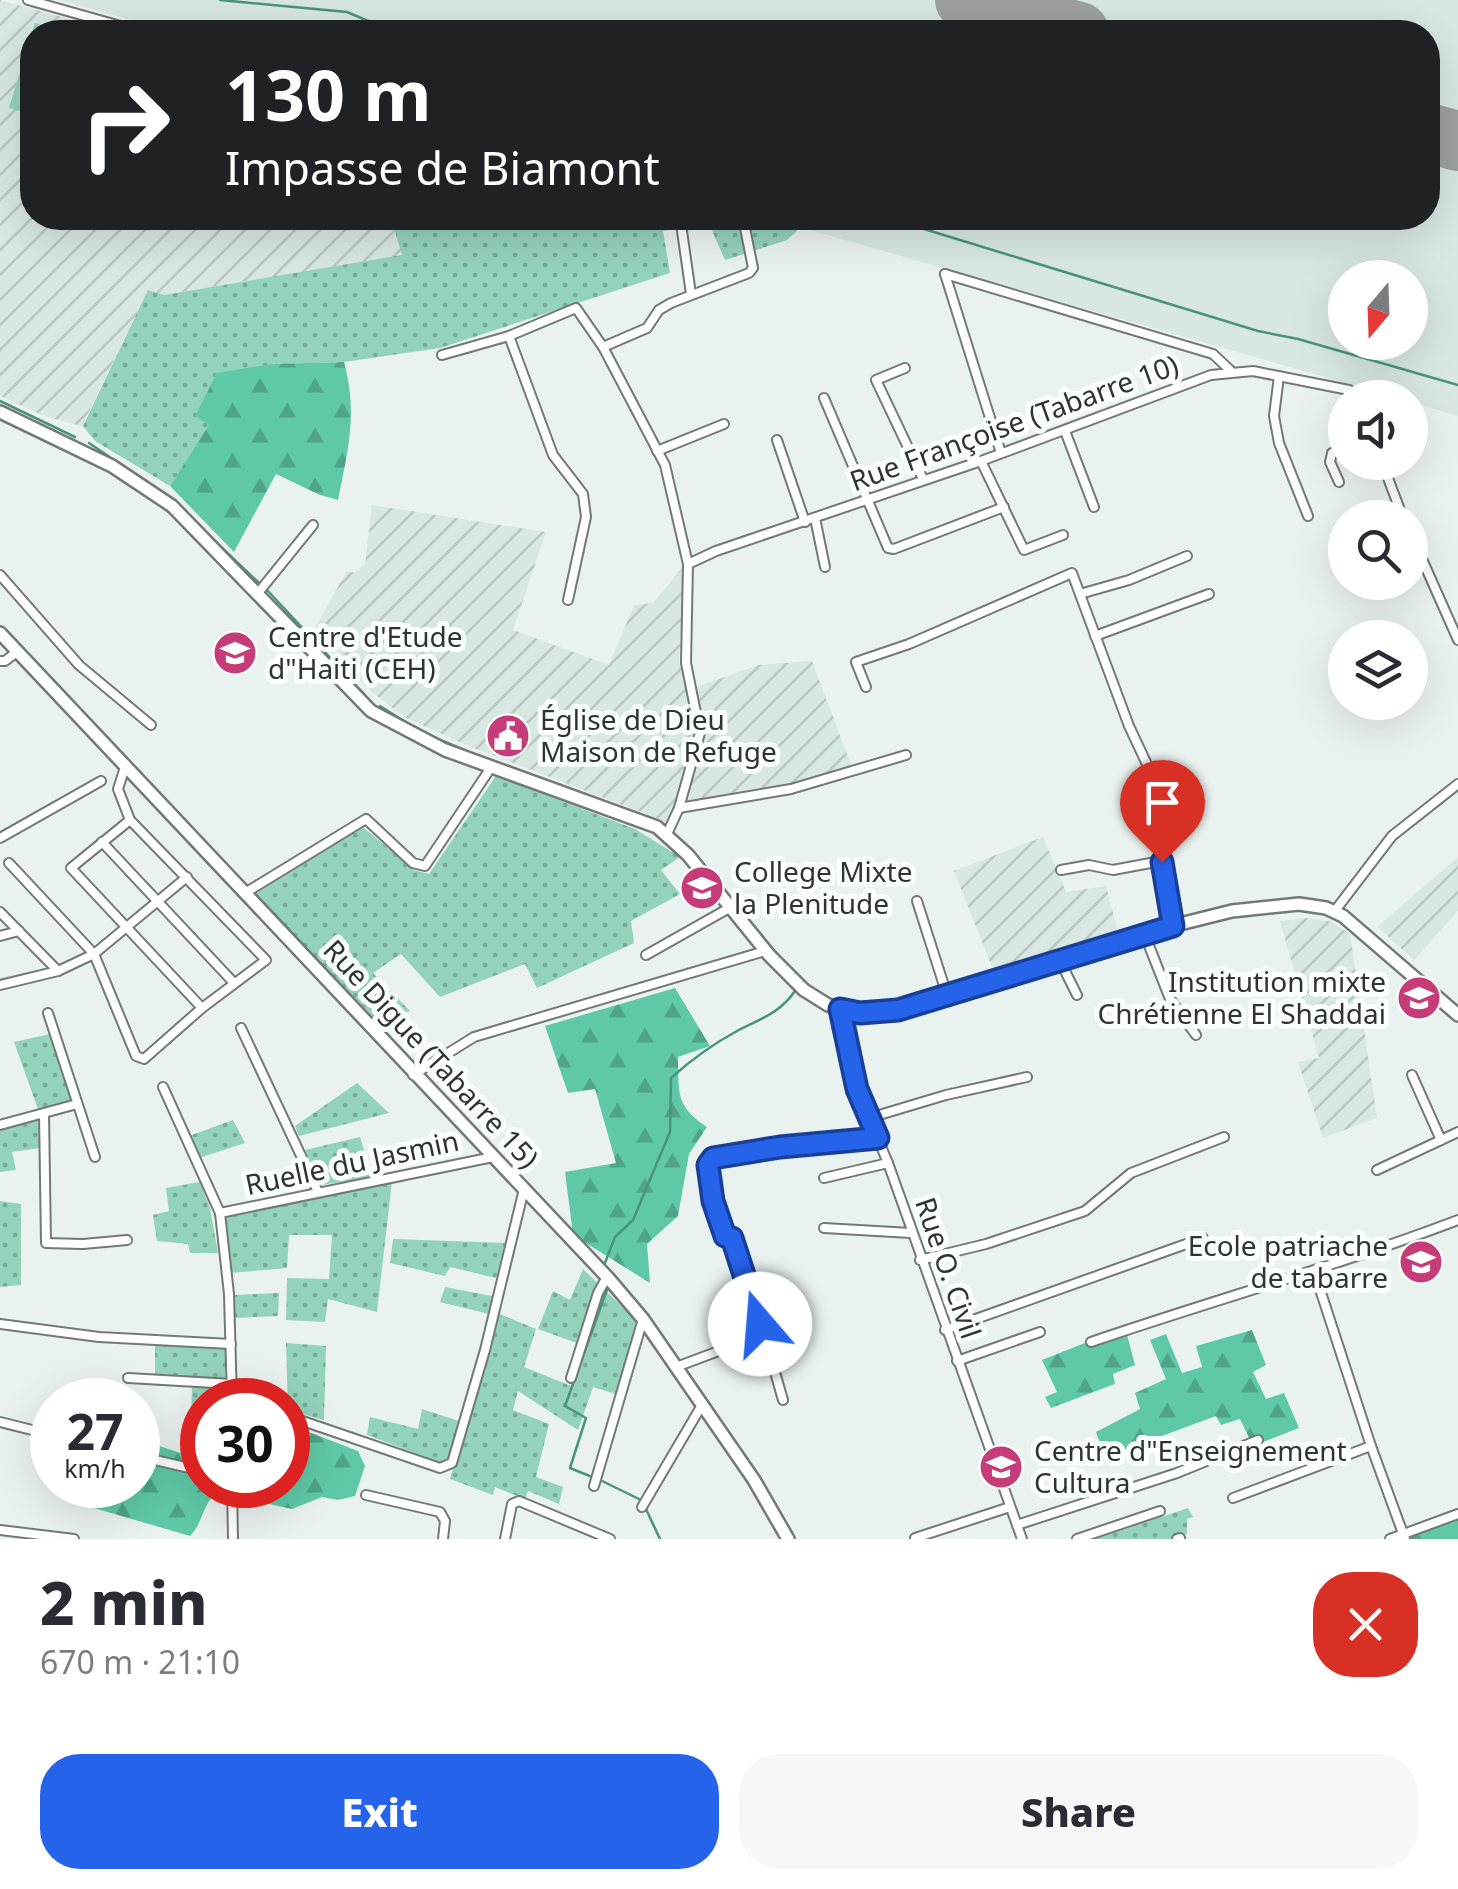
<!DOCTYPE html>
<html lang="en">
<head>
<meta charset="utf-8">
<style>
	body { margin:0; font-family:"Noto Sans",sans-serif; background:#f7f7f7; color:#2b2b33; height:100vh; display:flex; flex-direction:column; font-size:38px; white-space:nowrap }
	* { box-sizing:border-box; margin:0 }
	p { font-size:32px; color:#7c7c81 }
	.icon { flex:none; width:55px; height:55px; fill:none; stroke:currentColor; stroke-width:2; stroke-linecap:round; stroke-linejoin:round }
	.map { position:relative; height:1539px; overflow:hidden }
	.drawer { display:flex; flex-direction:column; background:#fff; flex:1 }
	.drawer>* { flex:none }
	.guide { position:absolute; left:20px; top:20px; width:1420px; height:210px; border-radius:40px; box-shadow:0 10px 40px #0002; background:#202124; color:#fff; overflow:hidden }
	.needle { width:65px; rotate:199deg }
	.controls { position:absolute; left:1328px; top:260px; display:grid; gap:20px }
	.controls a { display:grid; place-items:center; width:100px; height:100px; border-radius:50%; background:#fff; box-shadow:0 10px 40px #0002; font-size:50px }
	.speed { position:absolute; left:30px; top:1378px; display:flex; gap:20px; font-size:50px; font-weight:700; text-align:center }
	.speed>* { display:grid; place-content:center; width:130px; height:130px; border-radius:50%; background:#fff; box-shadow:0 10px 40px #0002; line-height:1 }
	.speed small { font-size:25px; font-weight:400 }
	.speed .limit { border:15px solid #d22; background:#fff; color:#111 }
	.pin { position:absolute; display:grid; place-items:center; width:85px; height:85px; color:#fff; margin:-102px -42px; border-radius:50% 50% 50% 0; rotate:-45deg; box-shadow:0 0 10px #0007 }
	.pin .icon { rotate:45deg }
	.me { position:absolute; width:110px; margin:-55px; rotate:342deg; stroke-linejoin:round; filter:drop-shadow(0 0 8px #0008) }
	.turn { display:flex; align-items:center; gap:35px; height:210px; padding:0 40px; font-size:45px }
	.turn .icon { width:130px; height:130px; stroke-width:2.5 }
	.turn b { display:block; font-size:70px; line-height:85px }
	.round { display:grid; place-items:center; flex:none; width:105px; height:105px; border-radius:40px; background:#f7f7f7 }
	.overview { display:flex; align-items:center; justify-content:space-between; height:170px; padding:0 40px }
	h1 { font-size:60px; font-weight:800; line-height:75px }
	.action { display:flex; gap:20px; margin-top:auto; padding:20px 40px }
	.action a { flex:1; height:115px; border-radius:40px; background:#2563eb; color:#fff; font-size:40px; font-weight:800; line-height:115px; text-align:center }
	.action a+a { background:#f7f7f7; color:#2b2b33 }
	.map>svg:first-child { display:block }
	.built { fill:#d8e7e1; fill-rule:evenodd }
	.industrial { fill:url(#industrial-furrows) }
	.grass { fill:url(#grass-dots) }
	.forest { fill:url(#forest-firs) }
	.pitch { fill:#93d2bb }
	.lines { fill:none; stroke-linecap:round; stroke-linejoin:round }
	.stream { stroke:#48947d; stroke-width:2.5 }
	.taxiway { stroke:#9ca19f; stroke-width:25 }
	.runway { stroke:#9ca19f; stroke-width:60 }
	.street-casing { stroke:#727976; stroke-width:12 }
	.secondary-casing { stroke:#727976; stroke-width:16 }
	.street { stroke:#fff; stroke-width:8 }
	.secondary { stroke:#fff; stroke-width:11 }
	.route-casing { stroke:#184099; stroke-width:25 }
	.route { stroke:#2563eb; stroke-width:18 }
	.labels { text-anchor:middle; stroke-width:10; stroke-linejoin:round; paint-order:stroke }
	.street-label { font-size:28px; fill:#303332; stroke:#f9fffc }
	.poi-label { font-size:28px; fill:#303332; stroke:#f9fffc; text-anchor:start }
</style>
</head>
<body>
<div class="map">
<svg width="1458" height="1539" viewBox="0 0 1458 1539">
	<defs>
		<pattern id="industrial-furrows" width="10" height="10" patternUnits="userSpaceOnUse" patternTransform="scale(2.5)"><rect width="10" height="10" fill="#d8e7e1"/><path d="M-1 1l2-2M0 10L10 0M9 11l2-2" fill="none" stroke="#bac7c2"/></pattern>
		<pattern id="grass-dots" width="8" height="8" patternUnits="userSpaceOnUse" patternTransform="scale(2.5)"><rect width="8" height="8" fill="#93d2bb"/><path d="M2 2h.1M6 6h.1" fill="none" stroke="#78ab99" stroke-width="1.8" stroke-linecap="round"/></pattern>
		<pattern id="forest-firs" width="22" height="20" patternUnits="userSpaceOnUse" patternTransform="scale(2.5)"><rect width="22" height="20" fill="#5fc9a7"/><path d="M5 1l3.5 6h-7zM16 11l3.5 6h-7z" fill="#4fa489"/></pattern>
	</defs>
	<rect width="100%" height="100%" fill="#eaf2ef"/>
	<path class="built" d="M60 0H1458V416L1410 402V398L1394 397 768 218H1428V32H173ZM1345 278H1410V342H1345Z"/>
	<g class="industrial">
		<polygon points="0,0 117,32 32,32 32,218 391,218 403,255 164,295 148,290 82,426 47,417 0,396"/>
		<polygon points="372,505 546,532 513,630 609,665 634,605 653,603 684,566 679,663 687,690 759,665 812,661 853,770 807,785 678,805 670,826 662,820 466,745 404,717 372,692 312,633 347,571 356,573 365,564"/>
		<polygon points="1043,837 1066,892 1106,886 1118,932 994,972 954,871"/>
		<polygon points="1458,857 1458,911 1414,960 1377,927"/>
		<polygon points="1305,918 1330,921 1350,934 1377,1118 1323,1138 1298,1062 1319,1058 1280,921"/>
	</g>
	<g class="grass">
		<polygon points="391,218 771,218 802,226 787,240 725,260 710,226 700,224 663,231 670,273 440,348 344,362 272,364 210,424 170,486 95,441 83,426 148,290 164,295 402,255"/>
		<polygon points="496,776 635,829 680,857 661,870 680,894 631,921 634,943 537,988 525,964 440,997 401,954 373,973 410,1011 377,1021 255,894 363,827 414,870 429,874"/>
		<polygon points="50,1034 72,1101 39,1112 14,1042"/>
		<polygon points="357,1083 389,1113 299,1136 295,1126"/>
		<polygon points="38,1119 40,1148 12,1152 16,1170 0,1172 0,1129"/>
		<polygon points="233,1120 245,1143 199,1158 189,1136"/>
		<polygon points="360,1137 372,1177 321,1185 305,1150"/>
		<polygon points="392,1181 377,1312 328,1299 325,1322 286,1320 287,1278 329,1279 332,1235 289,1235 287,1268 230,1273 224,1214"/>
		<polygon points="200,1182 210,1208 218,1253 190,1253 188,1244 157,1241 153,1215 169,1211 166,1188"/>
		<polygon points="0,1201 21,1204 21,1285 0,1287"/>
		<polygon points="393,1239 505,1243 496,1278 450,1267 445,1276 390,1263"/>
		<polygon points="583,1269 636,1320 619,1395 593,1387 578,1430 518,1391 513,1410 549,1424 536,1477 563,1487 559,1504 528,1491 525,1499 495,1487 493,1495 450,1479 497,1313 536,1329 524,1367 571,1386 585,1346 538,1329 553,1291 570,1300"/>
		<polygon points="445,1287 492,1296 489,1314 440,1302"/>
		<polygon points="279,1293 278,1316 234,1318 233,1295"/>
		<polygon points="286,1343 326,1346 324,1420 288,1410"/>
		<polygon points="155,1345 225,1348 225,1400 202,1400 202,1424 191,1421 192,1387 155,1382"/>
		<polygon points="422,1409 462,1422 450,1462 445,1464 367,1435 370,1417 418,1429"/>
		<polygon points="1188,1508 1193,1517 1187,1519 1187,1534 1173,1539 1096,1539"/>
	</g>
	<g class="forest">
		<path d="M344 362C358 413 348 450 338 500L320 495 276 474 234 552 170 486 209 425 195 416 217 373 272 364Z"/>
		<path d="M675 988 710 1046 678 1057C679 1093 675 1106 707 1127L689 1154 678 1216 647 1244 650 1283 573 1235 565 1172 616 1163 595 1089 568 1093 545 1026Z"/>
		<polygon points="1125,1327 1135,1365 1113,1374 1115,1384 1051,1408 1045,1397 1057,1392 1042,1360"/>
		<polygon points="1252,1330 1266,1365 1253,1372 1266,1399 1284,1393 1299,1428 1253,1446 1240,1419 1221,1425 1216,1416 1105,1457 1096,1432 1140,1409 1135,1393 1166,1379 1150,1340 1166,1334 1182,1373 1202,1367 1196,1346"/>
		<path d="M288 1424 358 1451 365 1466 355 1496 338 1500 322 1497 292 1509 228 1495 212 1497C201 1511 202 1524 190 1536L94 1508 93 1485H138V1439L202 1460V1485H288Z"/>
		<polygon points="1458,1517 1458,1539 1410,1539 1409,1536"/>
	</g>
	<polygon class="pitch" points="35,23 68,32 32,32 32,115 9,108"/>
	<g class="lines">
		<g class="stream">
			<polyline points="220,0 347,12 394,32"/>
			<polyline points="888,218 1258,331 1298,339 1458,385"/>
			<polyline points="0,401 75,437"/>
			<polyline points="89,443 167,496"/>
			<polyline points="198,525 259,583"/>
			<polyline points="267,590 365,695"/>
			<polyline points="380,706 415,728"/>
			<polyline points="426,734 479,756"/>
			<polyline points="673,833 685,845"/>
			<polyline points="691,850 782,960"/>
			<path d="M603 1268 615 1237 633 1220 670 1132 671 1078C691 1060 713 1044 737 1031 760 1019 780 1013 795 991"/>
			<polyline points="592,1477 570,1468 586,1418 565,1406 608,1287"/>
			<polyline points="600,1480 641,1500"/>
			<polyline points="645,1507 660,1539"/>
		</g>
		<polyline class="taxiway" points="1428,137 1458,131"/>
		<g class="runway">
			<polyline points="965,0 1079,32"/>
			<polyline points="1428,133 1458,141"/>
		</g>
		<defs>
			<g id="street">
				<polyline points="28,0 142,32"/>
				<polyline points="682,231 691,294"/>
				<polyline points="945,274 1213,354 1231,371"/>
				<polyline points="945,274 1001,453"/>
				<polyline points="509,336 553,455 583,494 586,517 568,600"/>
				<polyline points="603,347 647,328 659,310 671,303 749,273 753,268 743,218"/>
				<polyline points="442,355 509,336 576,308 603,347 665,465 688,564 686,663 700,733 679,808 667,834"/>
				<polyline points="905,368 876,380 923,479"/>
				<polyline points="1279,376 1274,416 1279,443 1308,516"/>
				<polyline points="824,398 888,548 894,549 1004,507"/>
				<polyline points="1065,431 1094,507"/>
				<polyline points="777,440 805,522"/>
				<polyline points="657,451 724,424"/>
				<polyline points="981,461 1024,550 1063,535"/>
				<polyline points="1382,462 1403,518"/>
				<polyline points="1339,482 1330,462 1332,453 1345,449"/>
				<polyline points="815,518 825,567"/>
				<polyline points="1410,532 1458,640"/>
				<polyline points="688,564 716,551 981,461 1211,375 1253,371 1349,390 1358,398"/>
				<polyline points="0,575 79,665 151,725"/>
				<polyline points="258,593 313,525"/>
				<polyline points="1080,594 1129,580 1187,556"/>
				<polyline points="1095,636 1209,594"/>
				<polyline points="0,661 5,661 18,651"/>
				<polyline points="866,687 856,662 909,644 1072,573 1129,726 1160,792 1162,871 1173,926"/>
				<polyline points="125,767 118,789 130,820 266,960 202,1008 71,868 130,820"/>
				<polyline points="679,808 791,789 906,755"/>
				<polyline points="0,838 101,781"/>
				<polyline points="102,842 234,983"/>
				<polyline points="9,863 94,954 136,1056 144,1059 202,1008"/>
				<polyline points="1061,870 1089,865 1113,870 1161,861"/>
				<polyline points="245,893 366,819 413,863 425,866 492,766"/>
				<polyline points="917,901 947,995"/>
				<polyline points="0,912 58,971"/>
				<polyline points="1334,912 1392,836 1458,784"/>
				<polyline points="1144,933 1170,999 1196,1035"/>
				<polyline points="0,936 19,931"/>
				<polyline points="646,955 731,907"/>
				<polyline points="1059,959 1077,995"/>
				<polyline points="0,985 58,971 94,954 187,877"/>
				<polyline points="840,1009 857,1089 888,1163 1022,1539"/>
				<polyline points="48,1013 95,1157"/>
				<polyline points="241,1028 318,1192"/>
				<polyline points="413,1075 474,1037 765,951"/>
				<polyline points="1412,1075 1441,1140"/>
				<polyline points="163,1087 220,1213 229,1294 232,1400"/>
				<polyline points="44,1114 46,1243 83,1244 127,1240"/>
				<polyline points="869,1118 946,1095 1027,1077"/>
				<polyline points="0,1125 77,1104"/>
				<polyline points="1377,1170 1458,1132"/>
				<polyline points="824,1178 888,1163"/>
				<polyline points="220,1213 493,1157"/>
				<polyline points="824,1228 911,1233"/>
				<polyline points="920,1260 986,1244 1085,1211 1131,1173 1224,1137"/>
				<polyline points="0,1324 99,1337 231,1344"/>
				<polyline points="945,1330 1203,1238"/>
				<polyline points="764,1334 783,1400"/>
				<path d="M1091 1342C1214 1300 1337 1266 1458 1220"/>
				<polyline points="957,1361 1040,1332"/>
				<path d="M676 1367 764 1334 732 1238 725 1236C717 1213 704 1185 710 1161L779 1147 877 1138"/>
				<polyline points="128,1378 232,1384"/>
				<polyline points="571,1378 598,1293 607,1277"/>
				<polyline points="288,1416 440,1468 452,1463 485,1350 524,1189"/>
				<polyline points="0,1422 52,1435"/>
				<polyline points="1371,1446 1405,1539"/>
				<polyline points="138,1456 202,1471"/>
				<polyline points="232,1485 233,1539"/>
				<polyline points="594,1486 643,1319"/>
				<polyline points="366,1495 440,1512 445,1521 443,1539"/>
				<polyline points="1233,1498 1371,1446 1314,1271"/>
				<polyline points="642,1507 702,1405"/>
				<polyline points="1017,1525 1177,1473 1258,1440"/>
				<polyline points="0,1530 74,1539"/>
				<polyline points="915,1538 1010,1507"/>
				<polyline points="505,1539 512,1504 519,1501 610,1539"/>
				<polyline points="1077,1539 1160,1511"/>
				<polyline points="1177,1539 1180,1538"/>
				<polyline points="1390,1539 1458,1514"/>
			</g>
			<g id="secondary">
				<polyline points="0,412 112,466 172,506 371,711 445,750 657,827 688,855 769,955 804,990 828,1005 860,1013 898,1010 1144,933 1232,911 1299,904 1326,908 1343,916 1458,1015"/>
				<polyline points="0,633 609,1279 643,1319 754,1480 788,1539"/>
			</g>
		</defs>
		<use href="#street" class="street-casing"/>
		<use href="#secondary" class="secondary-casing"/>
		<use href="#street" class="street"/>
		<use href="#secondary" class="secondary"/>
	</g>
	<g class="lines">
		<defs>
			<polyline id="route" points="760,1324 732,1238 725,1236 713,1201 708,1165 713,1158 780,1147 878,1138 857,1089 840,1009 860,1013 898,1010 1173,926 1162,862"/>
		</defs>
		<use href="#route" class="route-casing"/>
		<use href="#route" class="route"/>
	</g>
	<defs>
		<symbol id="school-disc" viewBox="-11 -11 22 22"><circle r="9.5" fill="#c53c78" stroke="#f9fffc"/><path d="M0-5L7-2L0 1L-7-2ZM-4 1L0 2.5L4 1V4Q0 6-4 4Z" fill="#fff"/></symbol>
		<symbol id="civic-disc" viewBox="-11 -11 22 22"><circle r="9.5" fill="#c53c78" stroke="#f9fffc"/><path d="M-.6-6.5H3V-4.5H.6V-3L4-1V1h2V6H-6V1h2V-1L-.6-3ZM-1.2 2.5V6h2.4V2.5Z" fill="#fff"/></symbol>
		<symbol id="university-disc" viewBox="-11 -11 22 22"><circle r="9.5" fill="#c53c78" stroke="#f9fffc"/><path d="M0-5L7-2L0 1L-7-2ZM-4 1L0 2.5L4 1V4Q0 6-4 4Z" fill="#fff"/></symbol>
	</defs>
	<g fill-rule="evenodd">
		<use href="#school-disc" x="210" y="628" width="50" height="50"/>
		<use href="#civic-disc" x="483" y="711" width="50" height="50"/>
		<use href="#school-disc" x="677" y="863" width="50" height="50"/>
		<use href="#school-disc" x="1394" y="973" width="50" height="50"/>
		<use href="#university-disc" x="1396" y="1237" width="50" height="50"/>
		<use href="#school-disc" x="976" y="1442" width="50" height="50"/>
	</g>
	<g class="labels">
		<g class="street-label">
			<text transform="translate(1014 423) rotate(-20)" y="10">Rue Françoise (Tabarre 10)</text>
			<text transform="translate(431 1054) rotate(47)" y="10">Rue Digue (Tabarre 15)</text>
			<text transform="translate(352 1163) rotate(-12)" y="10">Ruelle du Jasmin</text>
			<text transform="translate(948 1268) rotate(71)" y="10">Rue O. Civil</text>
		</g>
		<g class="poi-label">
			<text x="268" y="647">Centre d'Etude<tspan x="268" dy="32">d"Haiti (CEH)</tspan></text>
			<text x="540" y="730">Église de Dieu<tspan x="540" dy="32">Maison de Refuge</tspan></text>
			<text x="734" y="882">College Mixte<tspan x="734" dy="32">la Plenitude</tspan></text>
			<text x="1386" y="992" text-anchor="end">Institution mixte<tspan x="1386" dy="32">Chrétienne El Shaddai</tspan></text>
			<text x="1388" y="1256" text-anchor="end">Ecole patriache<tspan x="1388" dy="32">de tabarre</tspan></text>
			<text x="1034" y="1461">Centre d"Enseignement<tspan x="1034" dy="32">Cultura</tspan></text>
		</g>
	</g>
</svg>
<div class="controls">
<a><svg class="needle" viewBox="-14 -14 28 28"><path d="M0-13l5 13h-10z" fill="#e53935"/><path d="M0 13l5-13h-10z" fill="#7c7c81"/></svg></a>
<a><svg class="icon" aria-label="sound" viewBox="0 0 24 24"><path d="M4 9h4l5-4v14l-5-4H4zM17 9q2 3 0 6"/></svg></a>
<a><svg class="icon" aria-label="search" viewBox="0 0 24 24"><circle cx="10" cy="10" r="6"/><path d="M15 15l6 6"/></svg></a>
<a><svg class="icon" aria-label="layers" viewBox="0 0 24 24"><path d="M12 4l9 5-9 5-9-5zM3 14l9 5 9-5"/></svg></a>
</div>
<div class="speed"><div>27<small>km/h</small></div><div class="limit">30</div></div>
<div class="pin" style="left:1162px;top:862px;background:#d93025"><svg class="icon" aria-label="arrive" viewBox="0 0 24 24"><path d="M6 21V4h12l-3 4 3 4H6"/></svg></div>
<svg class="me" style="left:760px;top:1324px" viewBox="-20 -20 40 40"><circle r="19" fill="#fff"/><path d="M0-13L10 11 0 6-10 11z" fill="#2563eb"/></svg>
<div class="guide">
<div class="turn"><svg class="icon" aria-label="right" viewBox="0 0 24 24"><path d="M7 20v-9h11M14 6l5 5-5 5"/></svg><div><b>130 m</b>Impasse de Biamont</div></div>
</div>
</div>
<section class="drawer">
<div class="overview"><div><h1>2 min</h1><p>670 m · 21:10</p></div><a class="round" style="background:#d93025;color:#fff"><svg class="icon" aria-label="close" viewBox="0 0 24 24"><path d="M6 6l12 12M18 6L6 18"/></svg></a></div>
<div class="action"><a>Exit</a><a>Share</a></div>
</section>
</body>
</html>
